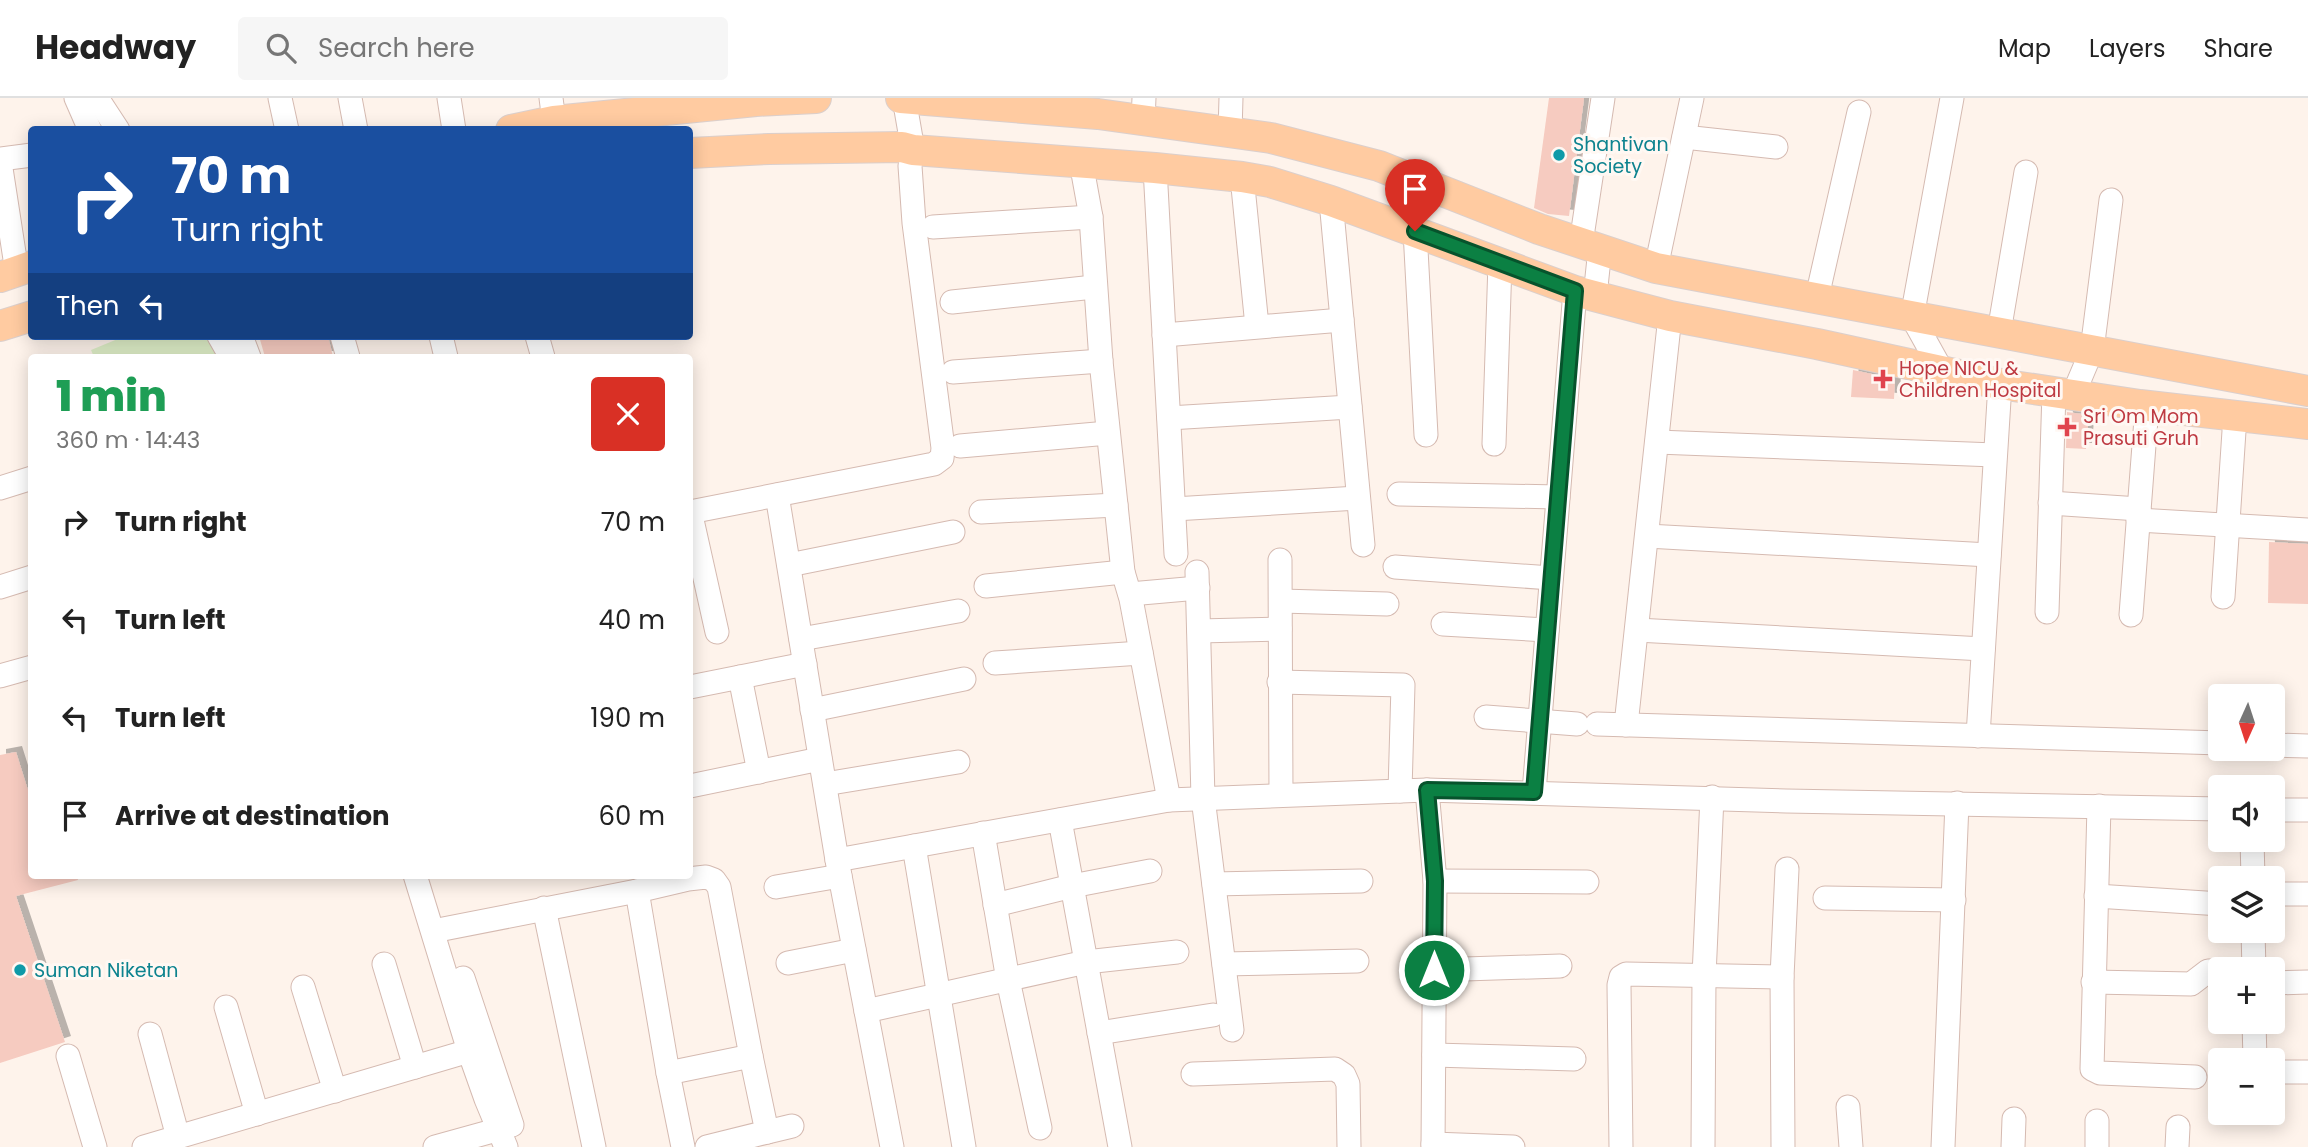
<!DOCTYPE html>
<html lang="en">
<head>
<meta charset="utf-8">
<style>
	body { margin:0; font-family:Poppins,sans-serif; background:#f6f6f6; color:#222; height:100vh; display:flex; flex-direction:column; font-size:26px; white-space:nowrap }
	* { box-sizing:border-box; margin:0 }
	p { font-size:23px; color:#767676 }
	.icon { flex:none; width:38px; height:38px; fill:none; stroke:currentColor; stroke-width:2; stroke-linecap:round; stroke-linejoin:round }
	.map { position:relative; flex:1; overflow:hidden }
	.side { position:absolute; left:28px; top:256px; width:665px; height:525px; display:flex; flex-direction:column; background:#fff; border-radius:7px; box-shadow:0 4px 18px #0003 }
	.side>* { flex:none }
	.guide { position:absolute; left:28px; top:28px; width:665px; height:214px; border-radius:7px; box-shadow:0 4px 18px #0003; background:#1a4fa0; color:#fff; overflow:hidden }
	.needle { width:46px; rotate:183deg }
	.fabs { position:absolute; left:2208px; top:586px; display:grid; gap:14px }
	.fabs a { display:grid; place-items:center; width:77px; height:77px; border-radius:7px; background:#fff; box-shadow:0 4px 18px #0003; font-size:35px }
	.pin { position:absolute; display:grid; place-items:center; width:60px; height:60px; color:#fff; margin:-72px -30px; border-radius:50% 50% 50% 0; rotate:-45deg; box-shadow:0 0 7px #0007 }
	.pin .icon { rotate:45deg }
	.me { position:absolute; width:77px; margin:-38px; rotate:0deg; stroke-linejoin:round; filter:drop-shadow(0 0 5px #0008) }
	.turn { display:flex; align-items:center; gap:24px; height:147px; padding:0 28px; font-size:32px }
	.turn .icon { width:91px; height:91px; stroke-width:2.5 }
	.turn b { display:block; font-size:49px; line-height:60px }
	.then { display:flex; align-items:center; height:66px; padding:0 28px; background:#0003; gap:14px; font-size:26px }
	.round { display:grid; place-items:center; flex:none; width:74px; height:74px; border-radius:7px; background:#f6f6f6 }
	.head { display:flex; align-items:center; justify-content:space-between; height:119px; padding:0 28px }
	h1 { font-size:42px; font-weight:800; line-height:52px; color:#1e9e55 }
	ul { padding:0; list-style:none }
	li { display:flex; align-items:center; gap:21px; height:98px; padding:0 28px }
	li div { flex:1 }
	li b { display:block; font-size:26px }
	li em { font-style:normal }
	header { display:flex; align-items:center; gap:42px; box-sizing:border-box; height:98px; padding:0 35px; background:#fff; border-bottom:2px solid #e0e0e0 }
	header strong { font-size:33px }
	nav { display:flex; gap:38px; margin-inline-start:auto; font-size:24px }
	.search { width:490px; height:63px; background:#f6f6f6; display:flex; align-items:center; gap:18px; box-sizing:border-box; padding:0 24px; border-radius:7px; color:#767676; font-size:26px }
	.map>svg:first-child { display:block }
	.green { fill:#deeec7 }
	.building { fill:#f6cbc0; filter:url(#shadow) }
	.lines { fill:none; stroke-linecap:round; stroke-linejoin:round }
	.minor-casing { stroke:#d5bab1; stroke-width:25 }
	.major-casing { stroke:#dbcfcc; stroke-width:32 }
	.minor { stroke:#fff; stroke-width:23 }
	.major { stroke:#ffcba1; stroke-width:30 }
	.route-casing { stroke:#07532c; stroke-width:18 }
	.route { stroke:#0b8043; stroke-width:12 }
	.culture-dot { fill:#0f9aa8; stroke:#fff8f3; stroke-width:2.5 }
	.health-dot { fill:#e0444e; stroke:#fff8f3; stroke-width:2.5 }
	.labels { text-anchor:middle; stroke-width:6; stroke-linejoin:round; paint-order:stroke }
	.culture-label { font-size:19px; fill:#0d838f; stroke:#fff8f3; text-anchor:start }
	.health-label { font-size:19px; fill:#be3a42; stroke:#fff8f3; text-anchor:start }
</style>
</head>
<body>
<header>
<strong>Headway</strong>
<div class="search"><svg class="icon" aria-label="search" viewBox="0 0 24 24"><circle cx="10" cy="10" r="6"/><path d="M15 15l6 6"/></svg>Search here</div>
<nav><a>Map</a><a>Layers</a><a>Share</a></nav>
</header>
<div class="map">
<svg width="2308" height="1049" viewBox="0 0 2308 1049">
	<defs>
		<filter id="shadow"><feDropShadow dx="6" dy="-6" stdDeviation="0" flood-color="#0004"/></filter>
	</defs>
	<rect width="100%" height="100%" fill="#fef3eb"/>
	<polygon class="green" points="125,238 209,238 220,259 94,259 91,252"/>
	<g class="building">
		<polygon points="1549,0 1584,0 1569,118 1548,116 1534,110"/>
		<polygon points="259,238 328,238 333,259 265,259"/>
		<polygon points="1853,272 1895,281 1894,301 1851,299"/>
		<polygon points="2067,314 2089,317 2086,351 2066,350"/>
		<polygon points="2269,444 2308,446 2308,506 2268,505"/>
		<polygon points="16,654 32,705 32,777 77,777 78,782 16,798 65,944 0,965 0,657"/>
	</g>
	<g class="lines">
		<defs>
			<g id="minor">
				<polyline points="76,0 90,32"/>
				<polyline points="97,0 118,32"/>
				<polyline points="280,0 287,32"/>
				<polyline points="350,0 356,32"/>
				<polyline points="449,0 454,32"/>
				<polyline points="551,0 554,23"/>
				<polyline points="1143,22 1144,0"/>
				<polyline points="1230,34 1231,0"/>
				<polyline points="1684,39 1776,49"/>
				<polyline points="0,61 32,57"/>
				<polyline points="0,64 17,174"/>
				<polyline points="1081,64 1091,119 1101,263 1123,474 1131,501 1169,702"/>
				<polyline points="1155,70 1176,456"/>
				<polyline points="1242,79 1257,228"/>
				<polyline points="1331,103 1363,447"/>
				<polyline points="933,129 1091,119"/>
				<polyline points="1415,133 1426,337"/>
				<polyline points="1581,145 1603,0"/>
				<polyline points="1656,170 1692,0"/>
				<polyline points="1595,198 1600,151"/>
				<polyline points="1817,199 1859,14"/>
				<polyline points="952,204 1094,189"/>
				<polyline points="1999,234 2026,74"/>
				<polyline points="1164,237 1342,222"/>
				<polyline points="219,238 231,259"/>
				<polyline points="241,238 249,259"/>
				<polyline points="342,238 348,259"/>
				<polyline points="441,238 446,259"/>
				<polyline points="537,238 543,259"/>
				<polyline points="1942,273 1912,219 1952,0"/>
				<polyline points="953,274 1101,263"/>
				<polyline points="2073,297 2092,252 2111,102"/>
				<polyline points="1169,320 1350,309"/>
				<polyline points="1657,344 1995,357"/>
				<polyline points="1494,346 1500,165"/>
				<polyline points="960,348 1108,335"/>
				<polyline points="0,390 32,380"/>
				<polyline points="1399,396 1558,399"/>
				<polyline points="777,397 837,762 892,1049"/>
				<polyline points="2050,405 2139,411"/>
				<polyline points="1174,411 1358,400"/>
				<polyline points="690,413 717,534"/>
				<polyline points="690,414 934,366 942,360 943,350 914,125 910,68 913,52 904,0"/>
				<polyline points="981,414 1116,407"/>
				<polyline points="2138,422 2308,432"/>
				<polyline points="1647,438 1989,457"/>
				<polyline points="1280,462 1281,697"/>
				<polyline points="789,467 953,434"/>
				<polyline points="1395,469 1551,480"/>
				<polyline points="1197,474 1203,700 1232,932"/>
				<polyline points="986,488 1123,474"/>
				<polyline points="0,489 32,479"/>
				<polyline points="1130,496 1198,490"/>
				<polyline points="2223,499 2235,318"/>
				<polyline points="1281,503 1387,506"/>
				<polyline points="2047,514 2054,294"/>
				<polyline points="2131,517 2147,308"/>
				<polyline points="1443,526 1547,532"/>
				<polyline points="1637,532 1983,551"/>
				<polyline points="1199,533 1280,531"/>
				<polyline points="801,541 958,513"/>
				<polyline points="995,565 1141,555"/>
				<polyline points="0,578 32,569"/>
				<polyline points="740,579 759,674"/>
				<polyline points="1279,584 1403,587 1400,693"/>
				<polyline points="690,589 805,566"/>
				<polyline points="812,612 964,581"/>
				<polyline points="1486,619 1577,626"/>
				<polyline points="1597,626 2221,645"/>
				<polyline points="1626,627 1670,218"/>
				<polyline points="1978,638 2000,286"/>
				<polyline points="2273,647 2308,648"/>
				<polyline points="825,686 958,664"/>
				<polyline points="690,688 820,661"/>
				<polyline points="1534,694 1575,193"/>
				<polyline points="2099,708 2092,971 2100,975 2195,979"/>
				<polyline points="2273,712 2308,712"/>
				<polyline points="1060,722 1120,1049"/>
				<polyline points="983,735 1008,882 1040,1030"/>
				<polyline points="2252,742 2253,780"/>
				<polyline points="914,748 964,1049"/>
				<polyline points="837,762 1169,702 1427,692"/>
				<polyline points="415,777 469,953 486,1001 506,1049"/>
				<polyline points="1435,783 1587,784"/>
				<polyline points="1214,786 1361,783"/>
				<polyline points="776,789 840,778"/>
				<polyline points="637,793 668,975 683,1049"/>
				<polyline points="2273,796 2308,796"/>
				<polyline points="2096,798 2221,806"/>
				<polyline points="1825,800 1954,802"/>
				<polyline points="995,807 1072,788 1150,773"/>
				<polyline points="544,810 594,1049"/>
				<polyline points="433,833 637,793 688,781 706,779 714,782 719,789 751,958 767,1034 707,1049"/>
				<polyline points="2253,833 2254,872"/>
				<polyline points="788,865 854,852"/>
				<polyline points="384,866 415,969"/>
				<polyline points="1224,866 1357,863"/>
				<polyline points="1434,872 1560,868"/>
				<polyline points="463,880 512,1027"/>
				<polyline points="2093,884 2191,886 2208,873 2246,872"/>
				<polyline points="2273,885 2308,884"/>
				<polyline points="303,889 335,993"/>
				<polyline points="226,909 257,1016"/>
				<polyline points="866,913 1086,864 1177,854"/>
				<polyline points="2254,924 2255,962"/>
				<polyline points="1099,935 1213,917"/>
				<polyline points="150,936 178,1039"/>
				<polyline points="1434,957 1574,961"/>
				<polyline points="68,958 95,1049"/>
				<polyline points="2273,974 2308,974"/>
				<polyline points="668,975 751,958"/>
				<polyline points="1193,976 1335,971 1344,977 1348,986 1349,1049"/>
				<polyline points="1848,1009 1851,1049"/>
				<polyline points="767,1034 792,1028"/>
				<polyline points="1433,1046 1513,1049"/>
				<polyline points="144,1049 469,953"/>
				<polyline points="435,1049 500,1031"/>
				<polyline points="1433,1049 1435,783 1427,692 1786,703 2221,711"/>
				<polyline points="1621,1049 1619,887 1621,879 1626,876 1782,879"/>
				<polyline points="1703,1049 1704,878 1712,699"/>
				<polyline points="1783,1049 1782,879 1787,771"/>
				<polyline points="1943,1049 1957,705"/>
				<polyline points="2013,1049 2014,1021"/>
				<polyline points="2097,1049 2097,1023"/>
				<polyline points="2177,1049 2178,1029"/>
			</g>
			<g id="major">
				<polyline points="901,0 1098,16 1271,40 1379,68 1539,131 1656,170 2308,293"/>
				<polyline points="511,32 554,23 756,3 816,0"/>
				<polyline points="690,55 769,51 902,49 913,52 1155,70 1242,79 1270,84 1331,103 1575,193 1670,218 1817,246 2000,286 2140,307 2308,326"/>
				<polyline points="0,179 32,168"/>
				<polyline points="0,228 32,218"/>
			</g>
		</defs>
		<use href="#minor" class="minor-casing"/>
		<use href="#major" class="major-casing"/>
		<use href="#minor" class="minor"/>
		<use href="#major" class="major"/>
	</g>
	<g class="lines">
		<defs>
			<polyline id="route" points="1415,133 1575,193 1534,694 1427,692 1435,783 1434,872"/>
		</defs>
		<use href="#route" class="route-casing"/>
		<use href="#route" class="route"/>
	</g>
	<g class="culture-dot">
		<circle cx="1559" cy="57" r="7"/>
		<circle cx="20" cy="872" r="7"/>
	</g>
	<g class="health-dot">
		<path d="M1879.5 270.5h7v7h7v7h-7v7h-7v-7h-7v-7h7z"/>
		<path d="M2063.5 318.5h7v7h7v7h-7v7h-7v-7h-7v-7h7z"/>
	</g>
	<g class="labels">
		<g class="culture-label">
			<text x="1573" y="53">Shantivan<tspan x="1573" dy="22">Society</tspan></text>
			<text x="34" y="879">Suman Niketan</text>
		</g>
		<g class="health-label">
			<text x="1899" y="277">Hope NICU &amp;<tspan x="1899" dy="22">Children Hospital</tspan></text>
			<text x="2083" y="325">Sri Om Mom<tspan x="2083" dy="22">Prasuti Gruh</tspan></text>
		</g>
	</g>
</svg>
<div class="fabs">
<a><svg class="needle" viewBox="-14 -14 28 28"><path d="M0-13l5 13h-10z" fill="#e53935"/><path d="M0 13l5-13h-10z" fill="#767676"/></svg></a>
<a><svg class="icon" aria-label="sound" viewBox="0 0 24 24"><path d="M4 9h4l5-4v14l-5-4H4zM17 9q2 3 0 6"/></svg></a>
<a><svg class="icon" aria-label="layers" viewBox="0 0 24 24"><path d="M12 4l9 5-9 5-9-5zM3 14l9 5 9-5"/></svg></a>
<a>+</a>
<a>−</a>
</div>
<div class="pin" style="left:1415px;top:133px;background:#d93025"><svg class="icon" aria-label="arrive" viewBox="0 0 24 24"><path d="M6 21V4h12l-3 4 3 4H6"/></svg></div>
<svg class="me" style="left:1434px;top:872px" viewBox="-20 -20 40 40"><circle r="17" fill="#0b8043" stroke="#fff" stroke-width="3"/><path d="M0-11L8 9 0 5-8 9z" fill="#fff"/></svg>
<div class="guide">
<div class="turn"><svg class="icon" aria-label="right" viewBox="0 0 24 24"><path d="M7 20v-9h11M14 6l5 5-5 5"/></svg><div><b>70 m</b>Turn right</div></div>
<div class="then">Then<svg class="icon" aria-label="left" viewBox="0 0 24 24"><path d="M17 20v-9H6M10 6l-5 5 5 5"/></svg></div>
</div>
<section class="side">
<div class="head"><div><h1>1 min</h1><p>360 m · 14:43</p></div><a class="round" style="background:#d93025;color:#fff"><svg class="icon" aria-label="close" viewBox="0 0 24 24"><path d="M6 6l12 12M18 6L6 18"/></svg></a></div>
<ul>
<li><svg class="icon" aria-label="right" viewBox="0 0 24 24"><path d="M7 20v-9h11M14 6l5 5-5 5"/></svg><div><b>Turn right</b></div><em>70 m</em></li>
<li><svg class="icon" aria-label="left" viewBox="0 0 24 24"><path d="M17 20v-9H6M10 6l-5 5 5 5"/></svg><div><b>Turn left</b></div><em>40 m</em></li>
<li><svg class="icon" aria-label="left" viewBox="0 0 24 24"><path d="M17 20v-9H6M10 6l-5 5 5 5"/></svg><div><b>Turn left</b></div><em>190 m</em></li>
<li><svg class="icon" aria-label="arrive" viewBox="0 0 24 24"><path d="M6 21V4h12l-3 4 3 4H6"/></svg><div><b>Arrive at destination</b></div><em>60 m</em></li>
</ul>
</section>
</div>
</body>
</html>
